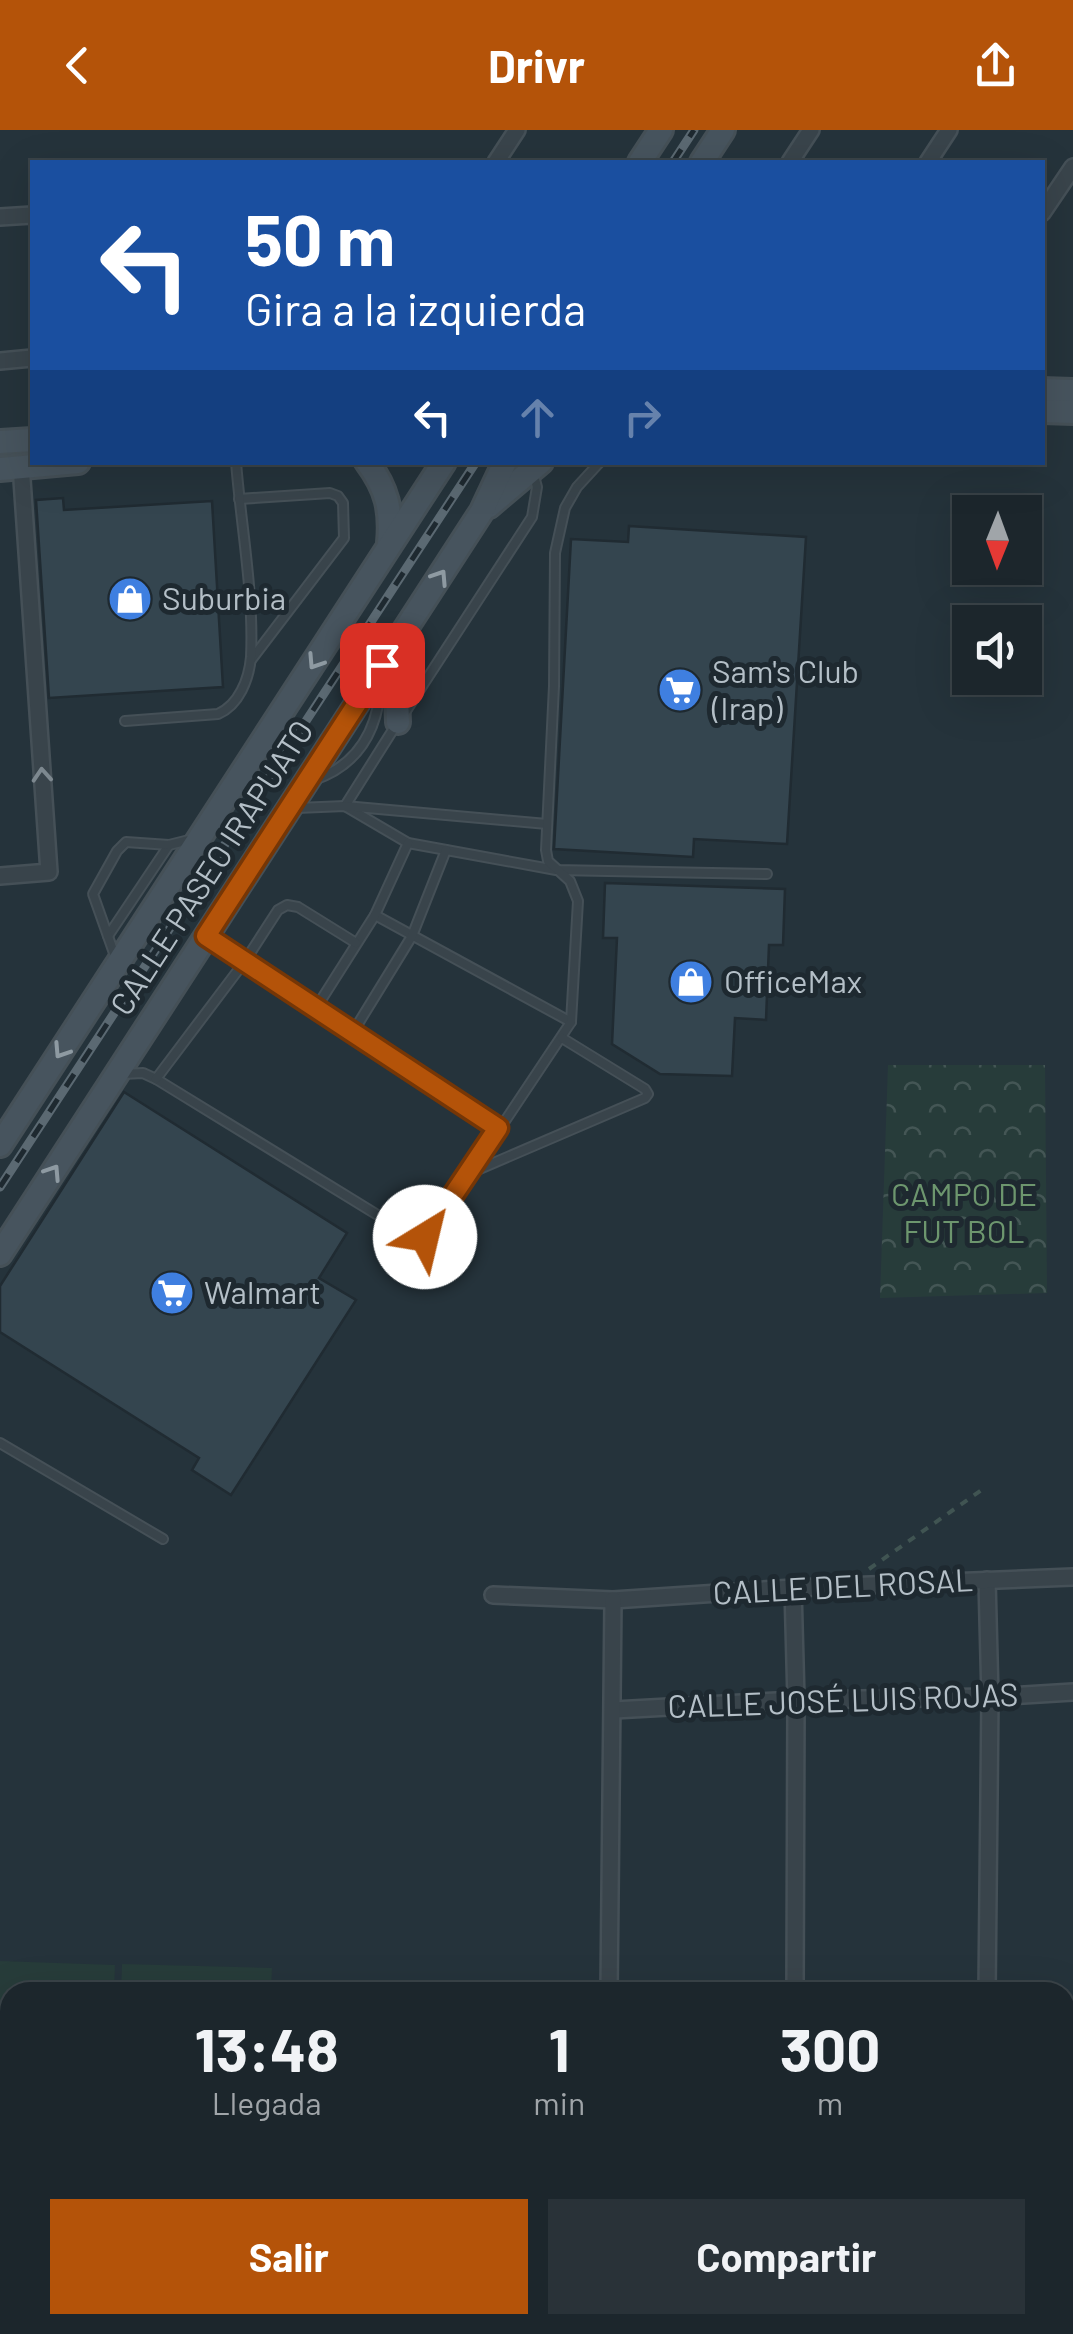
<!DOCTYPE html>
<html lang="es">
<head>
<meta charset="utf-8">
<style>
	body { margin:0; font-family:Barlow,sans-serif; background:#293238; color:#f1f3f6; height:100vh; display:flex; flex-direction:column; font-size:38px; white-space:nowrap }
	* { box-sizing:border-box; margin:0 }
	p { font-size:32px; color:#a0a5a9 }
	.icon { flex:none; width:55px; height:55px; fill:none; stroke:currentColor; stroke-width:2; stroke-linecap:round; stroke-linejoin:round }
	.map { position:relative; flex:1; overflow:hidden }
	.details { position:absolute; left:0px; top:1852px; width:1075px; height:352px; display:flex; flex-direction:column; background:#1c262c; border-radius:30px 30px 0 0; box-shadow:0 10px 40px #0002,0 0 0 2px #3a4348 }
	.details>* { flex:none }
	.banner { position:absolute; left:30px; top:30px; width:1015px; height:305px; border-radius:0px; box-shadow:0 10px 40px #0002,0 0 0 2px #3a4348; background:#1a4fa0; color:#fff; overflow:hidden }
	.needle { width:65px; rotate:181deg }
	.fabs { position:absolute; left:952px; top:365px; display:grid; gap:20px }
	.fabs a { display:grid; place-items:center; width:90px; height:90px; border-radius:0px; background:#1c262c; box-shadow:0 10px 40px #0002,0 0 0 2px #3a4348; font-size:50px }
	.pin { position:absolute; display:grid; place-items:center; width:85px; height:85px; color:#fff; margin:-42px; border-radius:20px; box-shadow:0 5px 15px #0006 }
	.me { position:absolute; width:110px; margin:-55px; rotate:36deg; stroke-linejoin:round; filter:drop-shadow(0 0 8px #0008) }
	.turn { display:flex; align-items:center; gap:35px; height:210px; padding:0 50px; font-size:45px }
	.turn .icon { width:130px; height:130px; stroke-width:2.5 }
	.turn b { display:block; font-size:70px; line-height:85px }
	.lanes { display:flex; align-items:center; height:95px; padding:0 50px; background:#0003; justify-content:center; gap:50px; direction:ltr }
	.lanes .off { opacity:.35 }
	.eta { display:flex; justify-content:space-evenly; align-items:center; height:170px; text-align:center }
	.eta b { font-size:60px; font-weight:700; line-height:70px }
	.button { display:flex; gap:20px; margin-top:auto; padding:20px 50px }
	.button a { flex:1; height:115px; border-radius:0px; background:#b45309; color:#fff; font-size:40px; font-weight:700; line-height:115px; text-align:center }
	.button a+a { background:#293238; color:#f1f3f6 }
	header { display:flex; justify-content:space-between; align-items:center; height:130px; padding:0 50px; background:#b45309; color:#fff; font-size:45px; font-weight:700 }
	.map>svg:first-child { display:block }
	.grass { fill:#273c3a }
	.forest { fill:url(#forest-crowns) }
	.park { fill:url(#park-dots) }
	.building { fill:#34454f; stroke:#202b32; stroke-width:2.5 }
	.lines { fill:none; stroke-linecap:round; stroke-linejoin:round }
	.service-casing { stroke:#455057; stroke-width:12 }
	.minor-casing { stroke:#455057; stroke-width:20 }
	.secondary-casing { stroke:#455057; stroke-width:28 }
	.path { stroke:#405452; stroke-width:4; stroke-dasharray:8 8; stroke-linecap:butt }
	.service { stroke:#39444b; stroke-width:8 }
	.minor { stroke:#39444b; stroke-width:15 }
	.secondary { stroke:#47545e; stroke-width:22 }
	.rail-casing { stroke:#5b6972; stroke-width:9 }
	.rail { stroke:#1e2930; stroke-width:5; stroke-dasharray:15; stroke-linecap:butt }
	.oneway { stroke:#8e9aa2 }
	.oneway2 { stroke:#7d888f }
	.route-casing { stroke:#753606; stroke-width:25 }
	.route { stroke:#b45309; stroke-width:18 }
	.labels { text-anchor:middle; stroke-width:10; stroke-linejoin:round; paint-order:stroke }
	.poi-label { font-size:32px; fill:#b4bfc7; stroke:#1e2930; text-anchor:start }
	.street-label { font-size:32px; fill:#b4bfc7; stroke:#1e2930 }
	.park-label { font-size:32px; fill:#6d966e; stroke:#1e2930 }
</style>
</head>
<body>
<header><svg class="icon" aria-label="back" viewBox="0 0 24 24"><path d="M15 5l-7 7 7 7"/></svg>Drivr<svg class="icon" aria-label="share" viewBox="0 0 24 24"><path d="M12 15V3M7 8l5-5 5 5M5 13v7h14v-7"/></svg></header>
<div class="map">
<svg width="1073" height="2204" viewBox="0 0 1073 2204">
	<defs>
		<pattern id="forest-crowns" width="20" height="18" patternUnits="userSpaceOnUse" patternTransform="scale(2.5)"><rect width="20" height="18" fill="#273c3a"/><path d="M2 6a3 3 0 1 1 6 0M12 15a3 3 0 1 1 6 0" fill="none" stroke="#445655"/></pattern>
		<pattern id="park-dots" width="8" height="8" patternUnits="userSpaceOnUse" patternTransform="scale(2.5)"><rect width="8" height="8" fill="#273c3a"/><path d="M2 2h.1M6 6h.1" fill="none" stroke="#445655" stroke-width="1.8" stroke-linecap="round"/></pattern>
	</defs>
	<rect width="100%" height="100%" fill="#25333b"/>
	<g class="grass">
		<polygon points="0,1831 115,1835 114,1862 10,1862 10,2099 0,2099"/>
		<polygon points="122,1834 272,1838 271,1862 121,1862"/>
	</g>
	<polygon class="forest" points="888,935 1045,935 1047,1163 880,1168"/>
	<polygon class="park" points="85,2195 485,2195 484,2204 85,2204"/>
	<g class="building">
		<polygon points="63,368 64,380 212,371 223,557 49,568 36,370"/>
		<polygon points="629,396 806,407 787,714 694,709 693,727 554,719 571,409 628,412"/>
		<polygon points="605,753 785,759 783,815 769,815 766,890 735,888 732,946 660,944 612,914 617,808 603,808"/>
		<polygon points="124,962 347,1103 319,1148 356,1170 231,1365 192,1340 199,1328 0,1202 0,1156"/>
	</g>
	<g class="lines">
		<defs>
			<g id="service">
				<polyline points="239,369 330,363 338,366 343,373 344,408 251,530"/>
				<polyline points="404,584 532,387 537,357 533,342"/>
				<path d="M125 591 218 584C239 575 249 549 251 527 254 463 241 396 236 332"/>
				<path d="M314 650C361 634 379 597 381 550"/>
				<polyline points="345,676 408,713 556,740 767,744"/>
				<polyline points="345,676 396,595"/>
				<polyline points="297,678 345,676 547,694"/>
				<polyline points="375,785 571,892"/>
				<polyline points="108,806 169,715"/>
				<polyline points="210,808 498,998"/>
				<polyline points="115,826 93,764 117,721 126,712 169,715 193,709"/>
				<polyline points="316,878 375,785 408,713"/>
				<polyline points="353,902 412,806 446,720"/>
				<polyline points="122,944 143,943 156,949 415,1108 425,1107 431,1102 571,892 578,771 570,751 548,731 546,720 554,556 555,423 565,378 577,357 600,332"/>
				<polyline points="156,949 245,831 278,780 287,775 298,777 356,813"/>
				<polyline points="468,1044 645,968 648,964 645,959 562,908"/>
				<polyline points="0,1313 163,1409"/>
			</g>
			<g id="minor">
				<polyline points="496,32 517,0"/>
				<polyline points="790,32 811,0"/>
				<polyline points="928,32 949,0"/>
				<polyline points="1042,83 1073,37"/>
				<polyline points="0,87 32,85"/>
				<polyline points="0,231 32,228"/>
				<polyline points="0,746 49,742 21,335"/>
				<polyline points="987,1450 990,1567 987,1862"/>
				<polyline points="793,1458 796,1570 795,1862"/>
				<polyline points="493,1465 613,1470 793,1458 1073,1447"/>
				<polyline points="614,1580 796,1570 990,1567 1073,1562"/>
				<polyline points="609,1862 613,1470"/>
				<polyline points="0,2128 10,2128"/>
				<polyline points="1065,2141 1073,2141"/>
				<polyline points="984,2195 985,2204"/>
				<polyline points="84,2204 84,2195"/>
				<polyline points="604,2204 604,2195"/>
				<polyline points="794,2204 794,2195"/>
			</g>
			<g id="secondary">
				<polyline points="640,32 661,0"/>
				<polyline points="702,32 723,0"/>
				<polyline points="1042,260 1073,261"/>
				<polyline points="1042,281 1073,282"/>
				<polyline points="0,312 32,310"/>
				<path d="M367 332C387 359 392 380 389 413"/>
				<polyline points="0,339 78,332"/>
				<polyline points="489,376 541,332"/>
				<polyline points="395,515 398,592"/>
				<polyline points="0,1015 444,332"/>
				<polyline points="0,1124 482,381 505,332"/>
			</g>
		</defs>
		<use href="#service" class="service-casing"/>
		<use href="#minor" class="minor-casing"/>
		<use href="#secondary" class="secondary-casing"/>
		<polyline class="path" points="869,1439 983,1359"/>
		<use href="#service" class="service"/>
		<use href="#minor" class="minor"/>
		<use href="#secondary" class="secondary"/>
		<defs>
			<g id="rail">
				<polyline points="673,32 694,0"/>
				<polyline points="0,1057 476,332"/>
			</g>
		</defs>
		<use href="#rail" class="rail-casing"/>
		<use href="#rail" class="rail"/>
	</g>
	<defs><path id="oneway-chevron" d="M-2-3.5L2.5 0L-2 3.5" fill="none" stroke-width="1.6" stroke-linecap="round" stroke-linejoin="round" transform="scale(2.5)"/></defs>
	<g class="oneway">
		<use href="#oneway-chevron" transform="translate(440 447) rotate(-57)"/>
		<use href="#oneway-chevron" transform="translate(315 532) rotate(123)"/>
		<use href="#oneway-chevron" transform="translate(61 921) rotate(123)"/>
		<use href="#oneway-chevron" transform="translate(53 1042) rotate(-57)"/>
	</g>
	<use class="oneway2" href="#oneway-chevron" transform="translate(42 645) rotate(-94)"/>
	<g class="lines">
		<defs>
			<polyline id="route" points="382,535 206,806 498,998 425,1107"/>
		</defs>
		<use href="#route" class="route-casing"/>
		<use href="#route" class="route"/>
	</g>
	<defs>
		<symbol id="shop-disc" viewBox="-11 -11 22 22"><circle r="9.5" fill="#3f7fe0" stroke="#1e2930"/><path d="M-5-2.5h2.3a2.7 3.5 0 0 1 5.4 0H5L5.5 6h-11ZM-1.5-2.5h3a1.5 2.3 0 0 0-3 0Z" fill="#fff"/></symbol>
		<symbol id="supermarket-disc" viewBox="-11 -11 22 22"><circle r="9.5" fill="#3f7fe0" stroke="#1e2930"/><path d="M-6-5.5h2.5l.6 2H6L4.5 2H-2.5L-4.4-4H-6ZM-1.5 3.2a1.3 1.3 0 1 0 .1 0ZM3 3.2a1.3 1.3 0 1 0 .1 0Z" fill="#fff"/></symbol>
	</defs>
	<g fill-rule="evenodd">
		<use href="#shop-disc" x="105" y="444" width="50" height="50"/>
		<use href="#supermarket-disc" x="655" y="535" width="50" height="50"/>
		<use href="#shop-disc" x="666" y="827" width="50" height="50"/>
		<use href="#supermarket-disc" x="147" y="1138" width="50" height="50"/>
	</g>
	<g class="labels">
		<g class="poi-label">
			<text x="162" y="480">Suburbia</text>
			<text x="712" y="553">Sam's Club<tspan x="712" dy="37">(Irap)</tspan></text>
			<text x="724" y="863">OfficeMax</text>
			<text x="204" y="1174">Walmart</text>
		</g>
		<g class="street-label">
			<text transform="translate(212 738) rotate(-57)" y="11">CALLE PASEO IRAPUATO</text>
			<text transform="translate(843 1457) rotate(-3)" y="11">CALLE DEL ROSAL</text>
			<text transform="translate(843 1571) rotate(-2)" y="11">CALLE JOSÉ LUIS ROJAS</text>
		</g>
		<g class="park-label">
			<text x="964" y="1076">CAMPO DE<tspan x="964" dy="37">FUT BOL</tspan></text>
		</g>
	</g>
</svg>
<div class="fabs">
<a><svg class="needle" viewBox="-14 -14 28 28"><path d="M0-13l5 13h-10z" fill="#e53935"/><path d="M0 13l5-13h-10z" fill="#a0a5a9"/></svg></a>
<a><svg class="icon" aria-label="sound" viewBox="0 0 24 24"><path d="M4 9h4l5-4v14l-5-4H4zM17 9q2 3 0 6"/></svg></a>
</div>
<div class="pin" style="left:382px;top:535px;background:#d93025"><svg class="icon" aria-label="arrive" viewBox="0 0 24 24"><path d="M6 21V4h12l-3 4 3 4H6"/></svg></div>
<svg class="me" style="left:425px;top:1107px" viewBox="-20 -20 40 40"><circle r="19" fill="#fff"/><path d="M0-13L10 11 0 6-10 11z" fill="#b45309"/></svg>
<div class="banner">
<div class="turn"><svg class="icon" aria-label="left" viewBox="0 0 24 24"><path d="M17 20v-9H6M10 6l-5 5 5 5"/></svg><div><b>50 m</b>Gira a la izquierda</div></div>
<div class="lanes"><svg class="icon" aria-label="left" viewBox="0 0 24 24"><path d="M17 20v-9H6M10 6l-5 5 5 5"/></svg><svg class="icon off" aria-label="ahead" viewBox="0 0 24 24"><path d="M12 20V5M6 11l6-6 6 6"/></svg><svg class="icon off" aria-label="right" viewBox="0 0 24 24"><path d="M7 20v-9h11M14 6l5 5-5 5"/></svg></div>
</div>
<section class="details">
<div class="eta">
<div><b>13:48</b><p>Llegada</p></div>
<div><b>1</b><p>min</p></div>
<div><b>300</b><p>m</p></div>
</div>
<div class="button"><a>Salir</a><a>Compartir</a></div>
</section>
</div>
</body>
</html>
